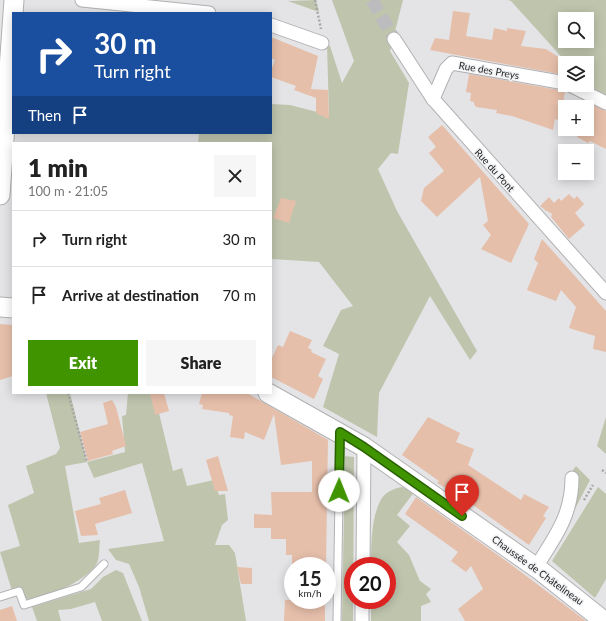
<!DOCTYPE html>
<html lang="en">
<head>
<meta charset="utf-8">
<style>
	body { margin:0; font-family:Lato,sans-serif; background:#f6f6f6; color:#222; height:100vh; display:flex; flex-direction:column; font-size:15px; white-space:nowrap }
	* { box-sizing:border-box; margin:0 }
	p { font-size:13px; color:#767676 }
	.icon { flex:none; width:22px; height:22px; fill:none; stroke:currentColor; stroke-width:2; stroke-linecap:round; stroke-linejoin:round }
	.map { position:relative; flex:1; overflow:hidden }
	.drawer { position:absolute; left:12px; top:142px; width:260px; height:252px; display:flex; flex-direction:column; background:#fff; border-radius:0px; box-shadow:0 2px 10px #0003 }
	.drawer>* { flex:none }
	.top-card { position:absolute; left:12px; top:12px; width:260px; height:122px; border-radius:0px; box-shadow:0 2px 10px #0003; background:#1a4fa0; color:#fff; overflow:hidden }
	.fabs { position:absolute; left:558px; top:12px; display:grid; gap:8px }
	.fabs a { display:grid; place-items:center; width:36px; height:36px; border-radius:0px; background:#fff; box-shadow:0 2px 10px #0003; font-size:20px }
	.speed { position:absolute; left:284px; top:557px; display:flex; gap:8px; font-size:20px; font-weight:700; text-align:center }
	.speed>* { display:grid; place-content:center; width:52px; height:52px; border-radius:50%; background:#fff; box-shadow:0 2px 10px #0003; line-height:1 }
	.speed small { font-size:10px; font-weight:400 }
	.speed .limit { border:6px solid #d22; background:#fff; color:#111 }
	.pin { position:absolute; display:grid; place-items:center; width:34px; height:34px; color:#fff; margin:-41px -17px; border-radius:50% 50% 50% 0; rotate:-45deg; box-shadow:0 0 4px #0007 }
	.pin .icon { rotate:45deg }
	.me { position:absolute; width:44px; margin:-22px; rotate:1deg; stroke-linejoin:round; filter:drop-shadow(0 0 3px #0008) }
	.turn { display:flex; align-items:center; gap:14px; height:84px; padding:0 16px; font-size:18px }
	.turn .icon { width:52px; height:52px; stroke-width:2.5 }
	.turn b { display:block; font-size:28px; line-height:34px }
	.then { display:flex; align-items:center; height:38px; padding:0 16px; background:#0003; gap:8px; font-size:15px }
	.round { display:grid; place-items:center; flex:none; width:42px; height:42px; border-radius:0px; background:#f6f6f6 }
	.summary { display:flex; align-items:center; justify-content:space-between; height:68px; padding:0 16px }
	h1 { font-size:24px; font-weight:800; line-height:30px }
	.action { display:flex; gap:8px; margin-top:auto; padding:8px 16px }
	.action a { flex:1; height:46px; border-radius:0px; background:#3f9400; color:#fff; font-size:16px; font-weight:800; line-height:46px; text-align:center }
	.action a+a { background:#f6f6f6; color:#222 }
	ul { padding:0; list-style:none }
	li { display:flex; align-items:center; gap:12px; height:56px; padding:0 16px; border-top:1px solid #e0e0e0 }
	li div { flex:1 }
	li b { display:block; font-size:15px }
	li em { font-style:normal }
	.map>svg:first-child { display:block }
	.green { fill:#bfc5ad; fill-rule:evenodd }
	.building { fill:#e6bfaa }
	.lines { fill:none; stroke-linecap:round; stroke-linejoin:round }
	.street-tunnel { stroke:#bcbcbf; stroke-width:13; stroke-dasharray:13 6; stroke-linecap:butt }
	.lane-casing { stroke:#b1b1b3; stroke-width:9 }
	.street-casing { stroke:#b1b1b3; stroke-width:15 }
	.secondary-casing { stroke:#b1b1b3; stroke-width:21 }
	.path { stroke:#a7a7a9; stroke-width:2.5; stroke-dasharray:2 2; stroke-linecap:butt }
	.lane { stroke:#fff; stroke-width:7 }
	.street { stroke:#fff; stroke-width:13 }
	.secondary { stroke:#fff; stroke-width:19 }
	.route-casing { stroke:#296000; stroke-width:10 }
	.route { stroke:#3f9400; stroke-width:7 }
	.labels { text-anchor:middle; stroke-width:3; stroke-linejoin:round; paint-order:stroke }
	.street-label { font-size:10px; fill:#1d1e1e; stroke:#f1f2f4 }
</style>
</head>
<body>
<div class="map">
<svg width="606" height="621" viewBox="0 0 606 621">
	<rect width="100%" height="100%" fill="#e4e4e7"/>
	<g class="green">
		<polygon points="316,0 319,11 316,11 288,1"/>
		<polygon points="332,0 403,0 390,51 409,83 398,154 391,153 378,169 397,211 477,351 470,360 430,296 379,393 377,437 323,407 339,354 323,346 341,310 353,306 319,262 271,259 271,143 198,143 199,133 271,133 271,104 290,105 329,115 327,45 330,46 342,83 354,61"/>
		<path d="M508 0H606V95L581 85H587V63H567L511 1ZM565 19H587V41H565Z"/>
		<path d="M46 393H70L87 462 125 452 122 416 126 415 128 393H150L159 413 173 471 182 468 187 486 214 480 219 495 225 494 228 520 222 525 215 545H229L235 553 246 621H149L139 587 129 564 116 560 108 549 164 541 142 463 94 478 87 462 65 466 79 543 100 540C99 546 100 559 96 565 84 582 47 598 26 599L22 592 12 591 0 552 20 546 8 505 34 493 26 466 56 454 60 448Z"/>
		<polygon points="606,417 606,454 597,446"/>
		<polygon points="345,456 354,457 353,621 342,621"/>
		<path d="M576 466 590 480 574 511C578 496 581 483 573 470Z"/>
		<path d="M401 487 415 491 397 515 410 526 397 542 409 555 420 581 431 589 426 594 431 602 421 606V621H371V600H387V566H371C371 546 371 515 382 498 387 491 394 489 401 487Z"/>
		<polygon points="598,487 606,494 606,579 595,598 552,561"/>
		<polygon points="116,570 123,573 142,621 102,621 95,602 71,609 58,610 61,621 37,621 32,607 91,589 103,577"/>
	</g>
	<g class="building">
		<polygon points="453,11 470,13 466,36 492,40 494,28 507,31 507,28 526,31 521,46 546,49 563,60 559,74 430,50 435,38 449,40"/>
		<polygon points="271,37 318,56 311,89 328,90 329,119 316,113 316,98 294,90 296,86 271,77 271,70 275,60 271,58"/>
		<polygon points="469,74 565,91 560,121 555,119 553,130 512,116 496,113 497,110 476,107 474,104 474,102 470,101 471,93 466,92"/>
		<polygon points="587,102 606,111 606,149 590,141 588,143 577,137 578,135 568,129 587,129"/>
		<polygon points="442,125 529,224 511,263 481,249 491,235 483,225 488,221 480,177 437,217 421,201 424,188 444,171 429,153 436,147 428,137"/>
		<polygon points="569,194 574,199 577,196 584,204 575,213 585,225 569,239 551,217 552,214 545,210 540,206 549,197 554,203 559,198 561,201"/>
		<polygon points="281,198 296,201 289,223 273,218"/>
		<polygon points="542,239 606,311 606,352 593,349 595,336 569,328 576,307 561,290 556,301 527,290 538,263 534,259"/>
		<polygon points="0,324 13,325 13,376 0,380"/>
		<polygon points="290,331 312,340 308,348 312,350 311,352 326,359 318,376 323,379 314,399 271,377 271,360 278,345 283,347"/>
		<polygon points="150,393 164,393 169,411 155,415"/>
		<polygon points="202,393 247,393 328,440 326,566 292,566 292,555 286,555 286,539 271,539 271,528 254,528 254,514 272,515 271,492 312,492 312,461 281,465 274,414 264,440 245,432 244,439 230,437 233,416 229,415 229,413 202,409 203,405 199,404"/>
		<polygon points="112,400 116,407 126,446 112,451 113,454 88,461 80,432 108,424 103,403"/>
		<polygon points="428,417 460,433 456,442 474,449 468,465 521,500 524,494 549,507 543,516 546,518 529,545 452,490 451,491 437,483 439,481 402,455"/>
		<polygon points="218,456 228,491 215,491 206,460"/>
		<polygon points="125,490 132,513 95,524 98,535 81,536 75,511 101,504 99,498"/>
		<polygon points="416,497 509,563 586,621 465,621 458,609 483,589 471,566 466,572 451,561 458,552 405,514"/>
		<polygon points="237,567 252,568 252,584 241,584"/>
		<polygon points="285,600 325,600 325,621 284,621"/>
		<polygon points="12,606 17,621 0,621 0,610"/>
	</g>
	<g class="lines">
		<polyline class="street-tunnel" points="372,0 394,39"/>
		<defs>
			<g id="lane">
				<polyline points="0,597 19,591 24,605 81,587 104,564"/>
				<polyline points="337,621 340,435"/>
			</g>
			<g id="street">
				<polyline points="82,0 209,13"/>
				<polyline points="271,25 322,43"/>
				<polyline points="394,39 433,99 606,293"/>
				<polyline points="570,85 606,103"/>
				<polyline points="433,99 446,69 452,63 565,83"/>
				<polyline points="363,566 364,447"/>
				<path d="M536 567C555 537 572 515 572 478"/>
				<polyline points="362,621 362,600"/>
			</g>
			<g id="secondary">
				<polyline points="0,195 14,0"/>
				<polyline points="0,307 13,308"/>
				<polyline points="268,393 364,447 541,571 604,621"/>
			</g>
		</defs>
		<use href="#lane" class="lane-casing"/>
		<use href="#street" class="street-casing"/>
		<use href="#secondary" class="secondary-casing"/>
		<g class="path">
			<polyline points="315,0 321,29"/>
			<polyline points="68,393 87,462"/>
			<polyline points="602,470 606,473"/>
			<polyline points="584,500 593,485"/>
		</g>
		<use href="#lane" class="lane"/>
		<use href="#street" class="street"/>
		<use href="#secondary" class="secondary"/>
	</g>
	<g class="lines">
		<defs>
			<polyline id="route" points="339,491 340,432 364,447 462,516"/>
		</defs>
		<use href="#route" class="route-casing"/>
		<use href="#route" class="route"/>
	</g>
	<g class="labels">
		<g class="street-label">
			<text transform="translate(489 70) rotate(10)" y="4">Rue des Preys</text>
			<text transform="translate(495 170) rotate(48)" y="4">Rue du Pont</text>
			<text transform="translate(538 570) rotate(36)" y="4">Chaussée de Châtelineau</text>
		</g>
	</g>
</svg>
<div class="fabs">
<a><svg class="icon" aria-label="search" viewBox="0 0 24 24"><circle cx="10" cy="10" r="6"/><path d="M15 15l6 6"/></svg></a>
<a><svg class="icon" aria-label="layers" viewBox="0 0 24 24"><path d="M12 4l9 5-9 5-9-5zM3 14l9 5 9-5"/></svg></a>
<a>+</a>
<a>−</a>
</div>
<div class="speed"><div>15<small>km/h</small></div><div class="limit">20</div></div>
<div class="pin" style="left:462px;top:516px;background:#d93025"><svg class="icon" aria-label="arrive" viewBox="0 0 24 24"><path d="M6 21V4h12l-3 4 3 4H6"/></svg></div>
<svg class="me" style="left:339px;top:491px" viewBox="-20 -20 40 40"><circle r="19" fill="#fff"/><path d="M0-13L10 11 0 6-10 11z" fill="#3f9400"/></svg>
<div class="top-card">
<div class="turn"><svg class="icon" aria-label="right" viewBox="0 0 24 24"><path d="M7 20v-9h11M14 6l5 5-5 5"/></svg><div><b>30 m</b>Turn right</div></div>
<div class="then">Then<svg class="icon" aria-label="arrive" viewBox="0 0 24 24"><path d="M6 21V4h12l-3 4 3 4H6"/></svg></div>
</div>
<section class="drawer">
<div class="summary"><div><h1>1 min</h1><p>100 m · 21:05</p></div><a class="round"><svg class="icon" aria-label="close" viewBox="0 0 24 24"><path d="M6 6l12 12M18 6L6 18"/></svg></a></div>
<ul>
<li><svg class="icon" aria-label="right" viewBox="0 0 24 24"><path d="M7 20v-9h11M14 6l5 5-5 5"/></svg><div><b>Turn right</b></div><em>30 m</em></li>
<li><svg class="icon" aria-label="arrive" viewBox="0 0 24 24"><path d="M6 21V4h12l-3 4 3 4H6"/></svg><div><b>Arrive at destination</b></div><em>70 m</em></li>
</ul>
<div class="action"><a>Exit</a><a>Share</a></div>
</section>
</div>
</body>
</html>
